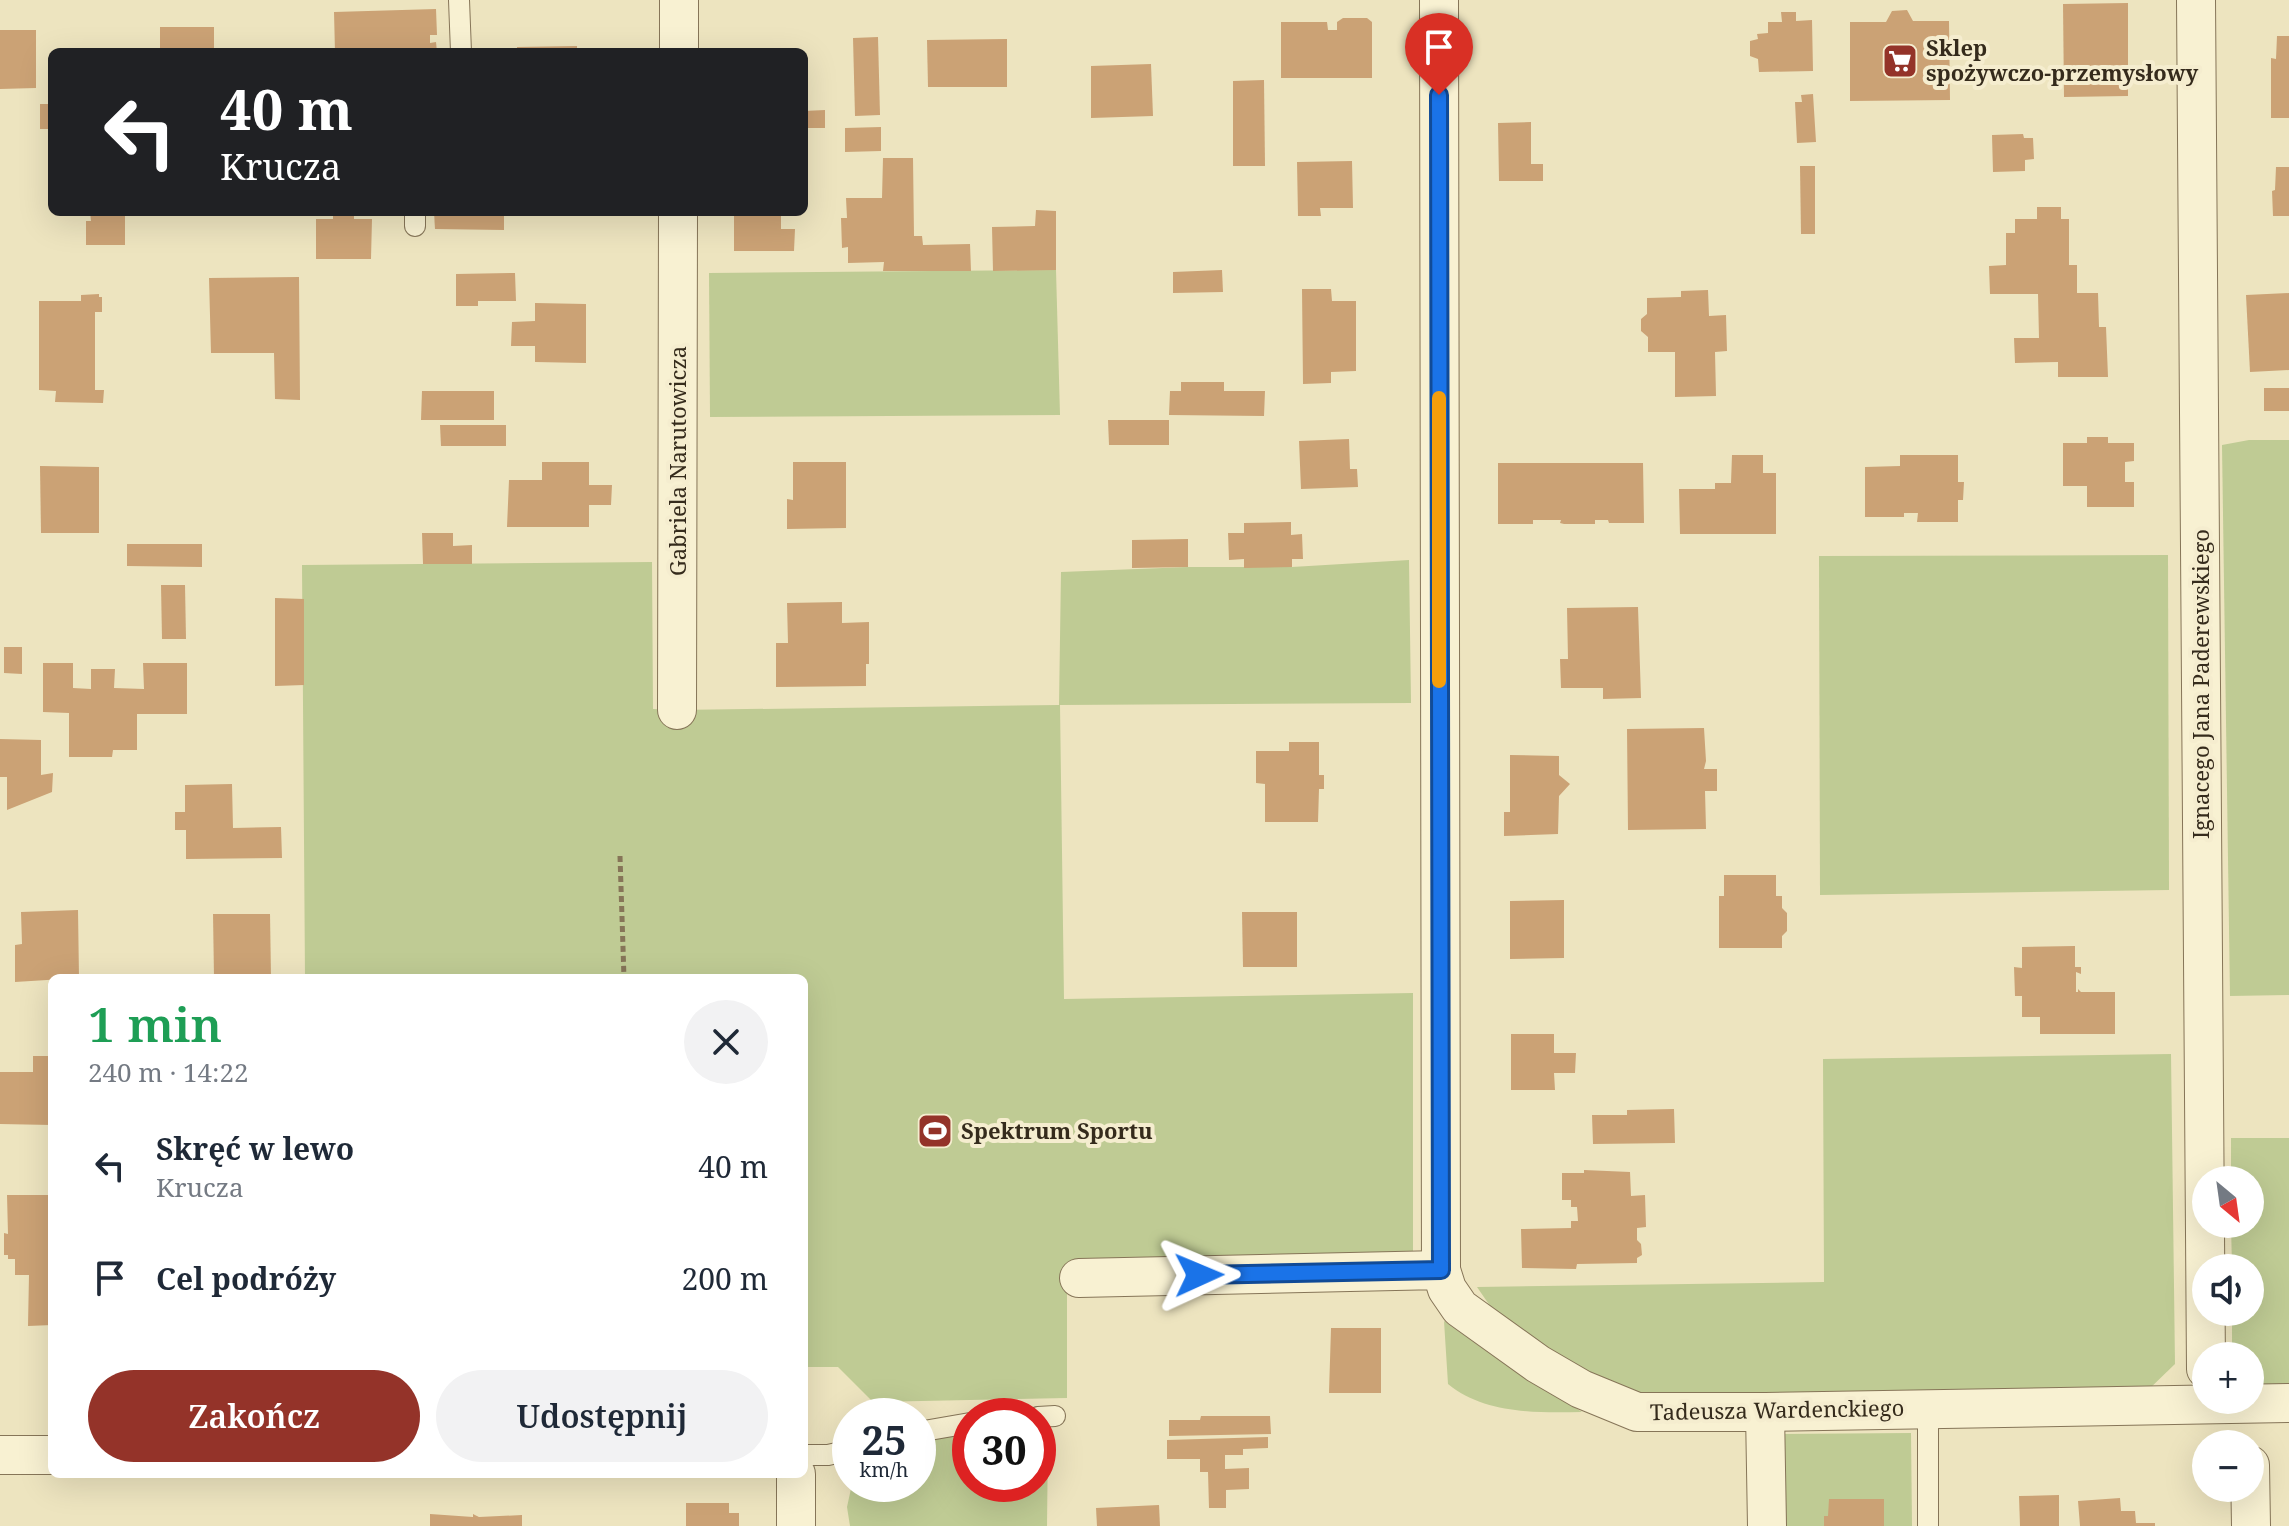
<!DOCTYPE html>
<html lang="pl">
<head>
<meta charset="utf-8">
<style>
	body { margin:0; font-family:"Noto Serif",serif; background:#f2f2f3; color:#1f2937; height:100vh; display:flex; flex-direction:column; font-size:30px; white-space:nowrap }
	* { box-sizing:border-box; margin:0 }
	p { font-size:26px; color:#747a83 }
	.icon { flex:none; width:44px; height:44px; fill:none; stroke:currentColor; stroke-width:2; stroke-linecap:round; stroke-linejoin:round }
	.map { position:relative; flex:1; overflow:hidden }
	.details { position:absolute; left:48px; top:974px; width:760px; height:504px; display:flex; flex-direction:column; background:#fff; border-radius:12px; box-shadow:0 8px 32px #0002 }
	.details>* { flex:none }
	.guide { position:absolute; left:48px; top:48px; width:760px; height:168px; border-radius:12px; box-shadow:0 8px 32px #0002; background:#202124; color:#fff; overflow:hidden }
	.needle { width:52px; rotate:151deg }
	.buttons { position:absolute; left:2192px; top:1166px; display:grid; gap:16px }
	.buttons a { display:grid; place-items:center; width:72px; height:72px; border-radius:50%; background:#fff; box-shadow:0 8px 32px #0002; font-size:40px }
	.speed { position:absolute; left:832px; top:1398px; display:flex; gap:16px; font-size:40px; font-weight:700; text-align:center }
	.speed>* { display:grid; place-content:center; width:104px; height:104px; border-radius:50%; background:#fff; box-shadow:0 8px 32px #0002; line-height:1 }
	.speed small { font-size:20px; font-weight:400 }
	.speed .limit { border:12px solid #d22; background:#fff; color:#111 }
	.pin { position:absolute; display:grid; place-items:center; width:68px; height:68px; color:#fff; margin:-82px -34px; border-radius:50% 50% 50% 0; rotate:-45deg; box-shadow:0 0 8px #0007 }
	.pin .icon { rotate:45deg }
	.me { position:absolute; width:88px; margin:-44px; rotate:89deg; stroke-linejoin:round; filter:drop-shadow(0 0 6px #0008) }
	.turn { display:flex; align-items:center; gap:28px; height:168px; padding:0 40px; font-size:36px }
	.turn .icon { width:104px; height:104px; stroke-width:2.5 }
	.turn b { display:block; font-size:56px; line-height:68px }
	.round { display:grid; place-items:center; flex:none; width:84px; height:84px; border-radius:42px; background:#f2f2f3 }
	.overview { display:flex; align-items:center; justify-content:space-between; height:136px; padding:0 40px }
	h1 { font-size:48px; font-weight:600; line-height:60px; color:#1e9e55 }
	.button { display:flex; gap:16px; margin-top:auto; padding:16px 40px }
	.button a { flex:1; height:92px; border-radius:48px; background:#943329; color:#fff; font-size:32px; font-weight:600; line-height:92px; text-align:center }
	.button a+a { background:#f2f2f3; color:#1f2937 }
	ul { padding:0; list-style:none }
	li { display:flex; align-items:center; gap:24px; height:112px; padding:0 40px }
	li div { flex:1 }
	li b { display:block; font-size:30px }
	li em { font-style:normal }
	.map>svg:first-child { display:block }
	.green { fill:#bfcb94 }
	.building { fill:#cba275 }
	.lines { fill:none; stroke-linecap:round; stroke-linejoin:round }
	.service-casing { stroke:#867558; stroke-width:22 }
	.minor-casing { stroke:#867558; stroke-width:40 }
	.path { stroke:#867558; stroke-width:5; stroke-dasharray:6 4; stroke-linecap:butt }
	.service { stroke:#f8f1d2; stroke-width:20 }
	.minor { stroke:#f8f1d2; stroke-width:38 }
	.route-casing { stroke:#114b97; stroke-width:20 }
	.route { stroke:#1a73e8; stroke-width:14 }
	.slow { stroke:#f59e0b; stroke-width:14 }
	.labels { text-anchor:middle; stroke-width:8; stroke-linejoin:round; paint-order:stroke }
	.poi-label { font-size:22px; font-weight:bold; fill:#352b1c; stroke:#f5edcf; text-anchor:start }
	.street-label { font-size:22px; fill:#352b1c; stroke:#f5edcf }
</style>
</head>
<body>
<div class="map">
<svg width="2289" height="1526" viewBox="0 0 2289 1526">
	<rect width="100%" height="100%" fill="#ede4bf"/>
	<g class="green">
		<polygon points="1056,270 1060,415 710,417 709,273"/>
		<polygon points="2249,440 2289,440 2289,995 2230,996 2222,445"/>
		<polygon points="2168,555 2169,890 1820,895 1819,556"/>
		<polygon points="1409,560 1411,703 1060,705 1064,999 1413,993 1413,1251 1067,1263 1067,1398 873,1402 838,1367 804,1367 804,978 305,978 302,565 652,562 653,709 677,710 1059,705 1061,572 1188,567 1292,567"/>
		<polygon points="2171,1054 2175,1364 2146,1392 1629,1397 1499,1319 1477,1287 1824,1282 1823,1059"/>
		<polygon points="2231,1138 2289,1138 2289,1391 2260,1391 2250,1380 2250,1356 2232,1356 2232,1312 2250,1312 2250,1268 2232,1268 2231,1224 2250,1224 2250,1180 2231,1180"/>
		<path d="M1444 1321 1496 1358 1582 1412C1538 1413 1484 1414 1448 1384Z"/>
		<polygon points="1911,1433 1912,1526 1777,1526 1775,1434"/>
		<polygon points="1038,1436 1048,1436 1047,1526 850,1526 847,1507 852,1484 918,1484 918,1441 925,1437 970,1437 970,1484 1038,1484"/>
	</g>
	<g class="building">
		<polygon points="2128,3 2128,96 2064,97 2063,4"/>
		<polygon points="436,9 437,35 430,35 430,43 436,42 437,52 335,52 334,12"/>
		<polygon points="1907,10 1913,21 1949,21 1950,100 1850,101 1850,22 1886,22 1892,11"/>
		<polygon points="1781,12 1796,12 1796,21 1812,20 1813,71 1759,72 1758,59 1750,56 1750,41 1758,39 1757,34 1768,33 1768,22 1782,22"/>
		<polygon points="1343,18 1367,18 1372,22 1372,78 1281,78 1281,22 1327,22 1328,30 1337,30 1337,22"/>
		<rect x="160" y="27" width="54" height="25"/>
		<polygon points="0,30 36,30 36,88 0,89"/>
		<polygon points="2277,36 2289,36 2289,118 2271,118 2271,58 2276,59"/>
		<polygon points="878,37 880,115 855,116 853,38"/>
		<polygon points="1007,39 1007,87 928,87 927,40"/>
		<polygon points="577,46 577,52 517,52 517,47"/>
		<polygon points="1151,64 1153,116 1091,118 1091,66"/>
		<polygon points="1264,80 1265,166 1233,166 1233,81"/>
		<polygon points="1813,94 1816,142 1797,143 1795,102 1802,102 1801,95"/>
		<rect x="40" y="104" width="12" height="25"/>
		<polygon points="825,110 825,128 804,128 804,111"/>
		<polygon points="1531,122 1531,164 1543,164 1543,181 1499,181 1498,123"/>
		<polygon points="881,127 881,151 845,152 845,128"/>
		<polygon points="2023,134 2024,138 2033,138 2034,159 2025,160 2025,171 1993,172 1992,135"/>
		<polygon points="883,158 913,158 914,236 922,236 923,245 970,244 971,271 883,271 884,262 848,263 848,247 842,248 841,218 847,218 846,198 882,198"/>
		<polygon points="1352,161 1353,208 1320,208 1321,216 1298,216 1297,162"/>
		<polygon points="1800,166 1815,166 1815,234 1801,234"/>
		<polygon points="2276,167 2289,167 2289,216 2273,216 2272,191 2275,190"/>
		<polygon points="2037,207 2061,207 2061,219 2069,219 2069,265 2077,265 2077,293 2098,293 2099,327 2106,327 2108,377 2058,377 2058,362 2015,363 2014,338 2039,338 2038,294 1990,294 1989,266 2006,265 2006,233 2015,233 2015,219 2037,219"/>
		<polygon points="1036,210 1056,211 1056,270 993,271 992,227 1035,226"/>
		<polygon points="90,212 125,212 125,245 86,245 86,221 91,221"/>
		<polygon points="333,212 354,212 354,219 372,219 371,259 316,259 316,219 333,219"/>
		<polygon points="434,212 504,212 504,230 435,229"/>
		<polygon points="734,212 781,212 781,229 795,229 794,251 734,251"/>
		<polygon points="1222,270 1223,292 1173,293 1173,272"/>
		<polygon points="515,273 516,301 478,301 478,306 456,306 456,274"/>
		<polygon points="299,277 300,400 275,399 274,353 211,353 209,278"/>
		<polygon points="1302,289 1331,289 1332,301 1356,301 1356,371 1331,372 1331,383 1303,384"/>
		<polygon points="1708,290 1709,316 1726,315 1727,351 1715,352 1716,396 1675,397 1675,352 1648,352 1648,337 1641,331 1641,319 1647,314 1647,298 1681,297 1681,291"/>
		<polygon points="2289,293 2289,370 2250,372 2246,295"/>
		<polygon points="99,294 99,297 102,297 102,312 95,312 95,390 104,390 103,403 55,402 56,391 39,390 39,301 81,301 81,295"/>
		<polygon points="535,303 586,304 586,363 535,362 535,346 511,346 512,322 535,321"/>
		<polygon points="1181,382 1224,382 1224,391 1265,391 1264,416 1169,415 1170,391 1181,391"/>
		<rect x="2264" y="388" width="25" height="23"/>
		<polygon points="422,391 494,391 494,420 421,420"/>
		<polygon points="1108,420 1169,420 1169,445 1109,445"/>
		<polygon points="440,425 506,425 506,446 441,446"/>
		<polygon points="2087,437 2108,437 2108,443 2134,443 2134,461 2125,462 2125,482 2134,482 2134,507 2087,507 2087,486 2063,486 2063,443 2087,443"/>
		<polygon points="1349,439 1350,469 1357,469 1358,487 1301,489 1299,441"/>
		<polygon points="1732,455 1763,455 1763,473 1776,473 1776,534 1680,534 1679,489 1715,489 1715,483 1731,483"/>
		<polygon points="1900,455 1958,455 1958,482 1964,482 1963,500 1958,500 1958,522 1917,522 1918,513 1904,513 1904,517 1865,517 1865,467 1900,466"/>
		<polygon points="542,462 589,462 589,485 612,485 611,505 589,505 589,527 507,527 509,480 542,480"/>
		<polygon points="793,462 846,462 846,528 787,529 787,499 793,500"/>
		<polygon points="1498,463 1643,463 1644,523 1609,523 1608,520 1595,520 1595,524 1564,524 1560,523 1561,520 1533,520 1533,524 1498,524"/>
		<polygon points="40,466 99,467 99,533 41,533"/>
		<polygon points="1291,522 1291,535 1302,534 1303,559 1292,559 1292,567 1244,568 1244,559 1229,560 1228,533 1244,533 1244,523"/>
		<polygon points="422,533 453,533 453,546 472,545 472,564 423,564"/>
		<polygon points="1188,539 1188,567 1132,568 1132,540"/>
		<polygon points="127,544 202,544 202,567 127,566"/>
		<polygon points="161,585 185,585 186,639 162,639"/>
		<polygon points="275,598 304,599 304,685 275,686"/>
		<polygon points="842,602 842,623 869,622 869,664 866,664 866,686 776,687 776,643 788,643 787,603"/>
		<polygon points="1638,607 1641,698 1603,699 1603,688 1561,688 1560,659 1568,659 1567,608"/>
		<polygon points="4,647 22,647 22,674 4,673"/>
		<polygon points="43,663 73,663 73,688 91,689 91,669 115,669 114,688 144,689 143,663 187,663 187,714 137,714 137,750 113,750 112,757 69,757 69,713 43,712"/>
		<polygon points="1704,728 1706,761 1704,769 1717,769 1717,791 1705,791 1706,829 1628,830 1627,729"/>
		<polygon points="0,739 41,740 41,775 53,773 52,792 7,810 7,777 0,777"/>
		<polygon points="1289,742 1319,742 1319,775 1324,775 1324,789 1319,789 1318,822 1265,822 1265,784 1256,783 1256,751 1289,751"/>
		<polygon points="1510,755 1559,756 1559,775 1570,784 1559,796 1558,834 1504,836 1504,812 1510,812"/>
		<polygon points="232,784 233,828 281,827 282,858 186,859 186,830 175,830 175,812 185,812 185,785"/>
		<polygon points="1724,875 1776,875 1776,896 1782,896 1782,908 1787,913 1787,931 1782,936 1782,948 1719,948 1719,896 1724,896"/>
		<polygon points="1564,900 1564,958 1510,959 1510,901"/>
		<polygon points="78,910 79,978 15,982 15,945 22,944 21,912"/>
		<polygon points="1242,912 1297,912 1297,967 1243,967"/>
		<polygon points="213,914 270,914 271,978 214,978"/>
		<polygon points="2075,946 2075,967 2081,967 2081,974 2076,972 2076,992 2078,992 2078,989 2081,992 2115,992 2115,1034 2040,1034 2040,1017 2022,1017 2022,996 2015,996 2014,967 2022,968 2022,947"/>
		<polygon points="1511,1034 1554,1034 1554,1053 1576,1053 1575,1073 1554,1073 1555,1090 1511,1090"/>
		<polygon points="33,1056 52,1056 52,1125 0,1124 0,1072 33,1072"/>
		<polygon points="1674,1109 1675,1143 1593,1144 1592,1115 1627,1115 1627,1110"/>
		<polygon points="1584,1170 1630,1172 1631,1196 1645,1195 1646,1227 1637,1228 1637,1240 1641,1244 1642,1255 1637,1258 1637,1263 1577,1264 1576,1269 1522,1268 1521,1229 1571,1228 1571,1221 1578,1221 1577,1207 1571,1207 1571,1200 1562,1200 1562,1173 1584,1173"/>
		<polygon points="7,1195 52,1195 52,1325 28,1326 29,1275 15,1275 15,1259 8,1259 8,1255 4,1255 4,1233 8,1234"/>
		<polygon points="1331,1328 1381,1328 1381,1393 1329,1393"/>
		<polygon points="1201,1416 1270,1416 1271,1434 1169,1436 1169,1420 1200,1420"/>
		<polygon points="1268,1437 1268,1448 1243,1449 1243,1455 1225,1455 1225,1469 1249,1468 1249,1489 1226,1490 1226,1508 1209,1508 1208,1472 1200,1472 1200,1459 1167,1459 1167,1440"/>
		<polygon points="2059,1495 2059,1526 2020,1526 2019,1496"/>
		<polygon points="2120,1498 2121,1511 2135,1511 2136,1523 2155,1523 2155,1526 2080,1526 2078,1501"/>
		<polygon points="1829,1499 1884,1499 1884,1526 1824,1526 1824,1516 1828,1516"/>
		<polygon points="686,1503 729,1503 729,1513 739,1513 739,1526 686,1526"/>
		<polygon points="1159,1505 1160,1526 1097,1526 1096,1508"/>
		<polygon points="430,1514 473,1517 473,1514 479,1517 522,1515 522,1526 430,1526"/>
	</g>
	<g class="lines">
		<defs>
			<g id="service">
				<polyline points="459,0 461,52"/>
				<polyline points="415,212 415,226"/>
				<polyline points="1928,1408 1928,1526"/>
				<polyline points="1038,1417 1055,1416"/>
				<polyline points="918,1432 970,1423"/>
				<polyline points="804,1455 828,1455 850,1450"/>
			</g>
			<g id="minor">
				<polyline points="1439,0 1441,1270"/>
				<polyline points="2196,0 2206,1369"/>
				<polyline points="679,52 679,0"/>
				<polyline points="677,710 678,212"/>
				<polyline points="1079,1278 1441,1270 1447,1289 1460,1308 1538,1364 1581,1389 1637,1412 1765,1412 2289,1403"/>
				<polyline points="1765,1412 1767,1526"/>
				<polyline points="0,1455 52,1455"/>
				<polyline points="2250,1465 2251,1526"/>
				<polyline points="796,1474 796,1526"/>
			</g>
		</defs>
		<use href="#service" class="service-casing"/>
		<use href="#minor" class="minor-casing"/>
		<polyline class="path" points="620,856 624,978"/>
		<use href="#service" class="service"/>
		<use href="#minor" class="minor"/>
	</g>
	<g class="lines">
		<defs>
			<polyline id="route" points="1199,1275 1441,1270 1439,95"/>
		</defs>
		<use href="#route" class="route-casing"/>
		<use href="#route" class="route"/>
		<polyline class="slow" points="1439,398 1439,681"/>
	</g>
	<defs>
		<symbol id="supermarket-square" viewBox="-11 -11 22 22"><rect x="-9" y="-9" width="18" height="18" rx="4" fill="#943329" stroke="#f5edcf"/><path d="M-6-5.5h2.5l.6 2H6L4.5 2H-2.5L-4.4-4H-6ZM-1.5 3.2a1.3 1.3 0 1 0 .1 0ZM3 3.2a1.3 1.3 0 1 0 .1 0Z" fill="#fff"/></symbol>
		<symbol id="stadium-square" viewBox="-11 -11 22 22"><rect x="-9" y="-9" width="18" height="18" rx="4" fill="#943329" stroke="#f5edcf"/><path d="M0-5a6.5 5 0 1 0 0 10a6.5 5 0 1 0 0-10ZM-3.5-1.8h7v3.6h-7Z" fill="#fff"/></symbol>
	</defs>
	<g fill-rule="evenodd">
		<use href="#supermarket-square" x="1880" y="41" width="40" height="40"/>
		<use href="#stadium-square" x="915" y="1111" width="40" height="40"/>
	</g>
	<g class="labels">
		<g class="poi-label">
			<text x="1926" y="56">Sklep<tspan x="1926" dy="25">spożywczo-przemysłowy</tspan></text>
			<text x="961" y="1139">Spektrum Sportu</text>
		</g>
		<g class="street-label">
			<text transform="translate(678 461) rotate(-90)" y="8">Gabriela Narutowicza</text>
			<text transform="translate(2201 684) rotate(-90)" y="8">Ignacego Jana Paderewskiego</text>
			<text transform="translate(1777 1410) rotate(-1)" y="8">Tadeusza Wardenckiego</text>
		</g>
	</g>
</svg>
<div class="buttons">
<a><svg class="needle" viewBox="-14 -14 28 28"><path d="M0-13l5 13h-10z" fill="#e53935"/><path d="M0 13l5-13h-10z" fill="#747a83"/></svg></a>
<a><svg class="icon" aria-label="sound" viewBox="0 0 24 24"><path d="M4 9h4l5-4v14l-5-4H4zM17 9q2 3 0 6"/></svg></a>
<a>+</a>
<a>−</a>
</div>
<div class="speed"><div>25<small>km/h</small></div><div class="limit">30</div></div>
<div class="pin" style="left:1439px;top:95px;background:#d93025"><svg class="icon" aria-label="arrive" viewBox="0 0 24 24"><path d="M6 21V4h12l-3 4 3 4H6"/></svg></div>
<svg class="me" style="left:1199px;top:1275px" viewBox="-20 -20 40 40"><path d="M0-17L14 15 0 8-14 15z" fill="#1a73e8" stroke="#fff" stroke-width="4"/></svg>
<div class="guide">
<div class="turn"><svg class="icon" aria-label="left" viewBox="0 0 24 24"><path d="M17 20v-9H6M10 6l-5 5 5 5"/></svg><div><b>40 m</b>Krucza</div></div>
</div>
<section class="details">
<div class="overview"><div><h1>1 min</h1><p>240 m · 14:22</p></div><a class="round"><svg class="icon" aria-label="close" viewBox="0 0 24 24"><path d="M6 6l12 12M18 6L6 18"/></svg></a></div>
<ul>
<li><svg class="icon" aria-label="left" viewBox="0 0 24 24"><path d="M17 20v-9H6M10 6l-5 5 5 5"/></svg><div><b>Skręć w lewo</b><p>Krucza</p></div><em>40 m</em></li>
<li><svg class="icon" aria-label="arrive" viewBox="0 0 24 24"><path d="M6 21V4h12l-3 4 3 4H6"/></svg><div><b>Cel podróży</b></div><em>200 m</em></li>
</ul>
<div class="button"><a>Zakończ</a><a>Udostępnij</a></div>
</section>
</div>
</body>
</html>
